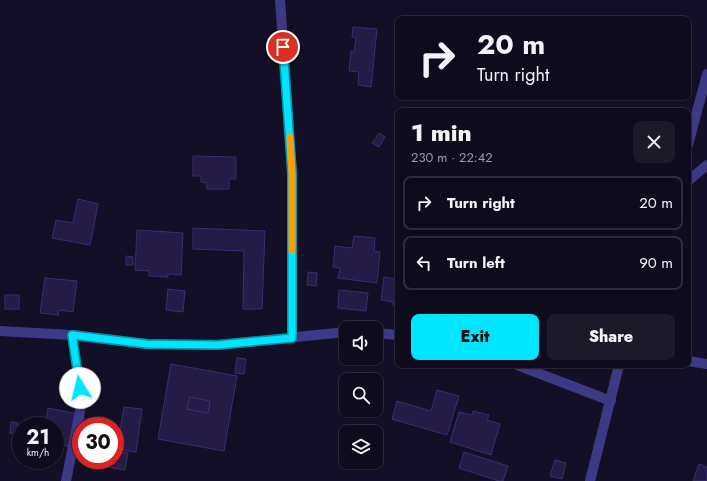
<!DOCTYPE html>
<html lang="en">
<head>
<meta charset="utf-8">
<style>
	body { margin:0; font-family:Jost,sans-serif; background:#1c1929; color:#f1f3f6; height:100vh; display:flex; flex-direction:column; font-size:15px; white-space:nowrap }
	* { box-sizing:border-box; margin:0 }
	p { font-size:13px; color:#9b9ba3 }
	.icon { flex:none; width:22px; height:22px; fill:none; stroke:currentColor; stroke-width:2; stroke-linecap:round; stroke-linejoin:round }
	.map { position:relative; flex:1; overflow:hidden }
	.side { position:absolute; left:395px; top:108px; width:296px; height:260px; display:flex; flex-direction:column; background:#0e0b1c; border-radius:8px; box-shadow:0 1px 3px #0004,0 0 0 1px #2e2b3b }
	.side>* { flex:none }
	.hud { position:absolute; left:395px; top:16px; width:296px; height:84px; border-radius:8px; box-shadow:0 1px 3px #0004,0 0 0 1px #2e2b3b; background:#0e0b1c; color:#f1f3f6; overflow:hidden }
	.buttons { position:absolute; left:339px; top:321px; display:grid; gap:8px }
	.buttons a { display:grid; place-items:center; width:44px; height:44px; border-radius:8px; background:#0e0b1c; box-shadow:0 1px 3px #0004,0 0 0 1px #2e2b3b; font-size:20px }
	.speed { position:absolute; left:12px; top:417px; display:flex; gap:8px; font-size:20px; font-weight:700; text-align:center }
	.speed>* { display:grid; place-content:center; width:52px; height:52px; border-radius:50%; background:#0e0b1c; box-shadow:0 1px 3px #0004,0 0 0 1px #2e2b3b; line-height:1 }
	.speed small { font-size:10px; font-weight:400 }
	.speed .limit { border:6px solid #d22; background:#fff; color:#111 }
	.pin { position:absolute; display:grid; place-items:center; width:34px; height:34px; color:#fff; margin:-17px; border:2px solid #fff; border-radius:50%; box-shadow:0 1px 4px #0007 }
	.me { position:absolute; width:44px; margin:-22px; rotate:351deg; stroke-linejoin:round; filter:drop-shadow(0 0 3px #0008) }
	.turn { display:flex; align-items:center; gap:14px; height:84px; padding:0 16px; font-size:18px }
	.turn .icon { width:52px; height:52px; stroke-width:2.5 }
	.turn b { display:block; font-size:28px; line-height:34px }
	.round { display:grid; place-items:center; flex:none; width:42px; height:42px; border-radius:8px; background:#1c1929 }
	.summary { display:flex; align-items:center; justify-content:space-between; height:68px; padding:0 16px }
	h1 { font-size:24px; font-weight:800; line-height:30px }
	.primary-button { display:flex; gap:8px; margin-top:auto; padding:8px 16px }
	.primary-button a { flex:1; height:46px; border-radius:8px; background:#00e5ff; color:#111; font-size:16px; font-weight:800; line-height:46px; text-align:center }
	.primary-button a+a { background:#1c1929; color:#f1f3f6 }
	ul { padding:0; list-style:none }
	li { display:flex; align-items:center; gap:12px; height:54px; margin:0 8px 6px; padding:0 8px; border:2px solid #2e2b3b; border-radius:8px }
	li div { flex:1 }
	li b { display:block; font-size:15px }
	li em { font-style:normal }
	.map>svg:first-child { display:block }
	.building { fill:#241b47; stroke:#3b2d73; fill-rule:evenodd }
	.lines { fill:none; stroke-linecap:round; stroke-linejoin:round }
	.minor { stroke:#3d3a85; stroke-width:10 }
	.route-casing { stroke:#0095a6; stroke-width:10 }
	.route { stroke:#00e5ff; stroke-width:7 }
	.slow { stroke:#f59e0b; stroke-width:7 }
</style>
</head>
<body>
<div class="map">
<svg width="707" height="481" viewBox="0 0 707 481">
	<rect width="100%" height="100%" fill="#130f26"/>
	<g class="building">
		<polygon points="353,27 377,29 371,87 358,85 359,72 349,71 351,51 354,52 356,37 352,37"/>
		<polygon points="379,133 385,137 379,147 372,143"/>
		<polygon points="193,156 236,157 236,179 229,179 229,189 207,189 207,183 201,182 201,176 193,176"/>
		<polygon points="78,199 98,204 90,245 52,238 56,220 73,223"/>
		<polygon points="193,228 265,231 262,309 243,309 244,251 193,249"/>
		<polygon points="137,230 183,233 181,275 168,274 168,277 149,276 149,271 135,270"/>
		<polygon points="354,236 375,238 374,251 380,252 377,283 338,278 340,268 333,267 335,246 352,248"/>
		<polygon points="126,256 133,257 133,265 126,265"/>
		<polygon points="308,272 317,273 316,286 307,285"/>
		<polygon points="384,277 398,279 398,306 393,305 393,302 381,300"/>
		<polygon points="45,278 77,281 73,312 59,310 58,315 40,313"/>
		<polygon points="168,289 185,291 183,312 166,310"/>
		<polygon points="339,290 368,293 366,311 338,308"/>
		<rect x="5" y="295" width="14" height="14"/>
		<polygon points="237,358 246,359 244,374 235,373"/>
		<path d="M171 364 237 376 224 451 158 439ZM190 397 210 401 208 413 187 409Z"/>
		<polygon points="437,390 459,396 447,435 392,419 397,401 431,411"/>
		<polygon points="190,397 210,401 208,413 187,409"/>
		<polygon points="124,407 142,409 136,452 115,449 115,429 120,430"/>
		<polygon points="48,408 78,414 71,447 55,443 55,426 41,426 42,419 46,420"/>
		<polygon points="473,411 489,415 487,420 500,424 491,455 450,442 459,412 472,415"/>
		<polygon points="80,418 98,421 98,426 81,426 81,444 77,444"/>
		<polygon points="11,422 18,423 17,434 10,433"/>
		<polygon points="115,451 128,453 125,470 96,465 97,460 115,460"/>
		<polygon points="464,452 508,466 503,481 499,481 459,468"/>
		<polygon points="555,460 566,463 562,479 550,476"/>
		<polygon points="699,464 707,467 707,481 693,481"/>
	</g>
	<g class="lines">
		<g class="minor">
			<polyline points="280,0 292,173 292,337"/>
			<polyline points="688,145 707,74"/>
			<polyline points="688,181 707,165"/>
			<polyline points="0,331 72,335 147,344 217,345 346,332"/>
			<polyline points="376,333 398,335"/>
			<polyline points="688,361 707,364"/>
			<polyline points="517,365 611,401"/>
			<polyline points="66,481 82,401 72,335"/>
			<polyline points="590,481 619,365"/>
		</g>
	</g>
	<g class="lines">
		<defs>
			<polyline id="route" points="80,388 72,335 147,344 217,345 292,338 292,173 283,47"/>
		</defs>
		<use href="#route" class="route-casing"/>
		<use href="#route" class="route"/>
		<polyline class="slow" points="290,137 292,173 292,250"/>
	</g>
</svg>
<div class="buttons">
<a><svg class="icon" aria-label="sound" viewBox="0 0 24 24"><path d="M4 9h4l5-4v14l-5-4H4zM17 9q2 3 0 6"/></svg></a>
<a><svg class="icon" aria-label="search" viewBox="0 0 24 24"><circle cx="10" cy="10" r="6"/><path d="M15 15l6 6"/></svg></a>
<a><svg class="icon" aria-label="layers" viewBox="0 0 24 24"><path d="M12 4l9 5-9 5-9-5zM3 14l9 5 9-5"/></svg></a>
</div>
<div class="speed"><div>21<small>km/h</small></div><div class="limit">30</div></div>
<div class="pin" style="left:283px;top:47px;background:#d93025"><svg class="icon" aria-label="arrive" viewBox="0 0 24 24"><path d="M6 21V4h12l-3 4 3 4H6"/></svg></div>
<svg class="me" style="left:80px;top:388px" viewBox="-20 -20 40 40"><circle r="19" fill="#fff"/><path d="M0-13L10 11 0 6-10 11z" fill="#00e5ff"/></svg>
<div class="hud">
<div class="turn"><svg class="icon" aria-label="right" viewBox="0 0 24 24"><path d="M7 20v-9h11M14 6l5 5-5 5"/></svg><div><b>20 m</b>Turn right</div></div>
</div>
<section class="side">
<div class="summary"><div><h1>1 min</h1><p>230 m · 22:42</p></div><a class="round"><svg class="icon" aria-label="close" viewBox="0 0 24 24"><path d="M6 6l12 12M18 6L6 18"/></svg></a></div>
<ul>
<li><svg class="icon" aria-label="right" viewBox="0 0 24 24"><path d="M7 20v-9h11M14 6l5 5-5 5"/></svg><div><b>Turn right</b></div><em>20 m</em></li>
<li><svg class="icon" aria-label="left" viewBox="0 0 24 24"><path d="M17 20v-9H6M10 6l-5 5 5 5"/></svg><div><b>Turn left</b></div><em>90 m</em></li>
</ul>
<div class="primary-button"><a>Exit</a><a>Share</a></div>
</section>
</div>
</body>
</html>
